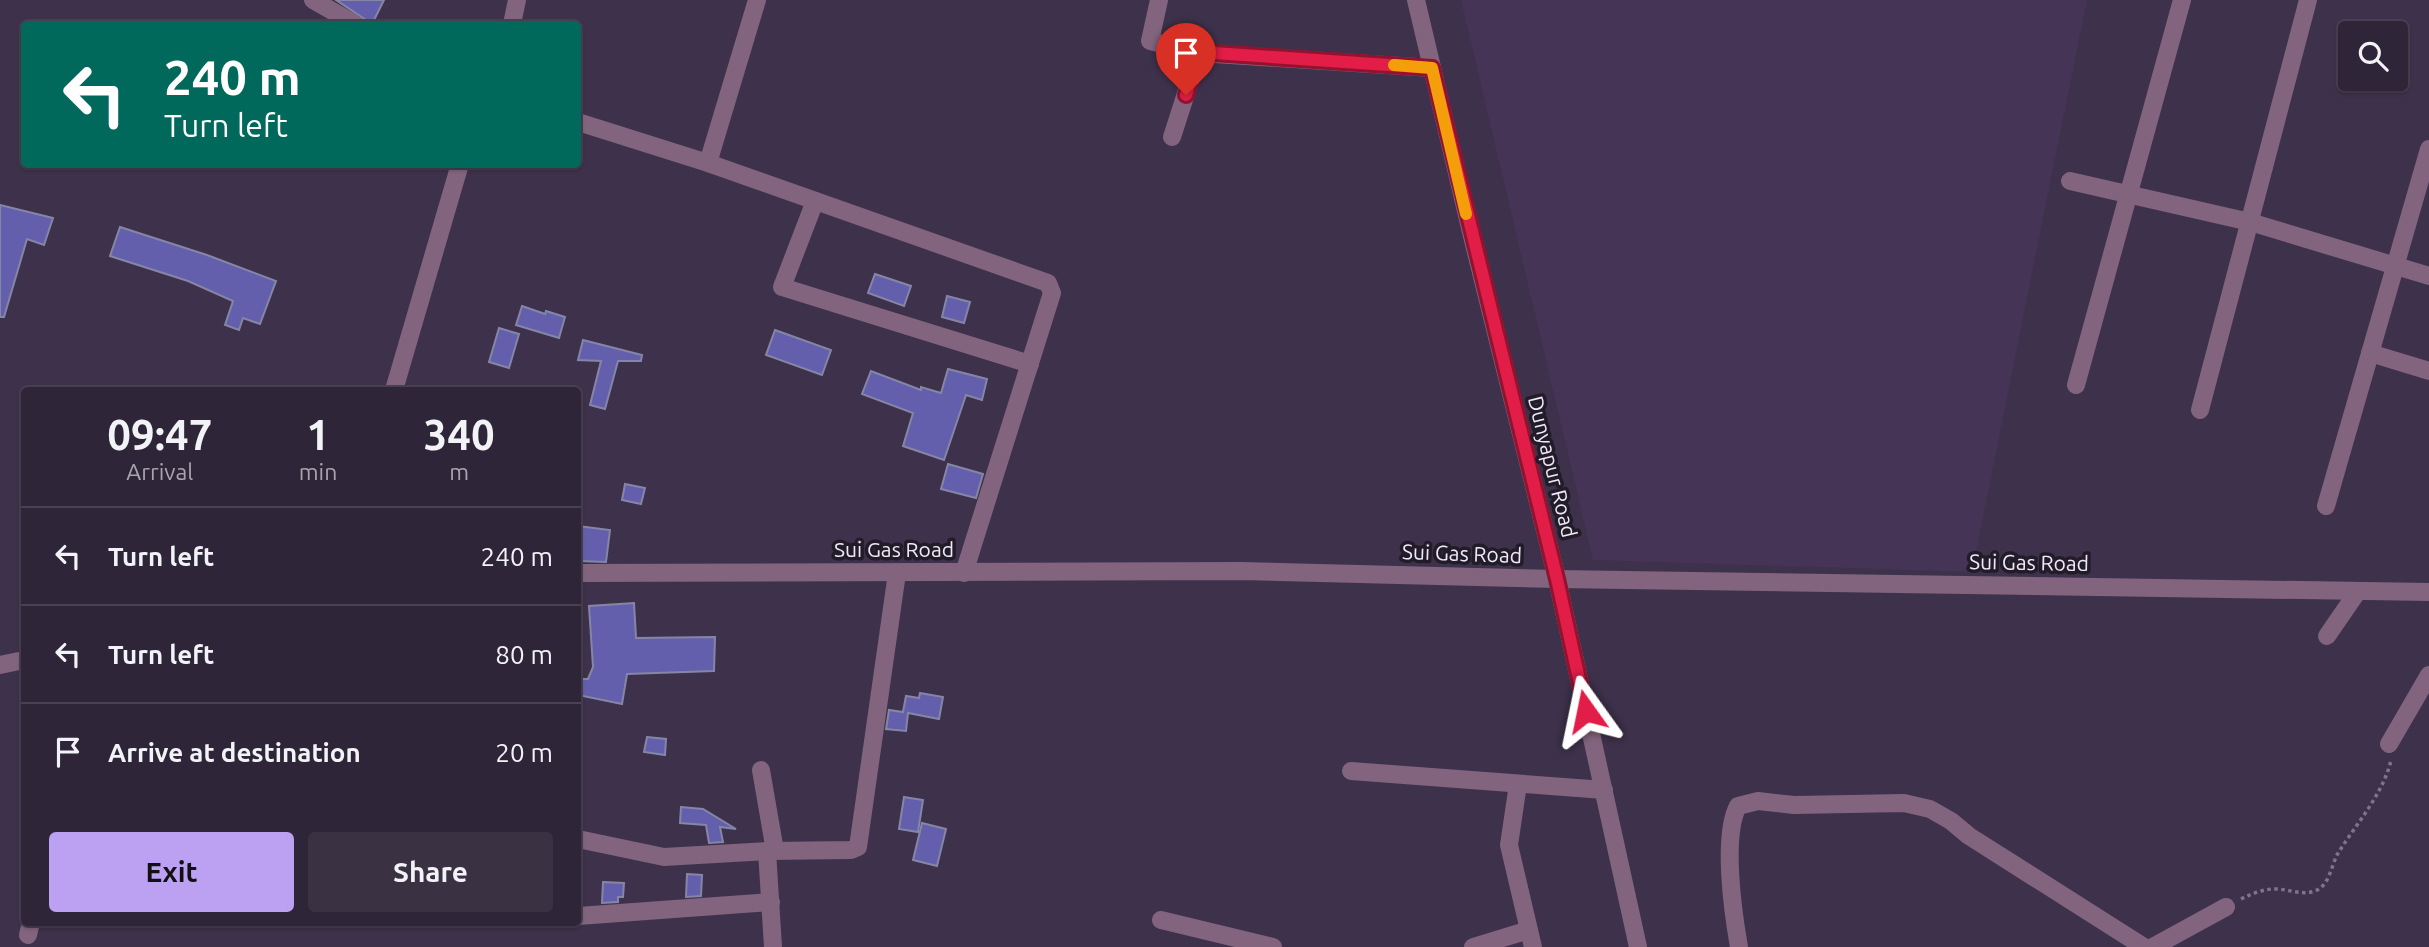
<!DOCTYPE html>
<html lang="en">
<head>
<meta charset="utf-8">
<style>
	body { margin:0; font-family:Ubuntu,sans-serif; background:#3a3143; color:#f1f3f6; height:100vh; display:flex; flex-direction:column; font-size:26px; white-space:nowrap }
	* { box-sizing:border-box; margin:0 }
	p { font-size:23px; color:#a7a5ae }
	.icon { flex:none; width:38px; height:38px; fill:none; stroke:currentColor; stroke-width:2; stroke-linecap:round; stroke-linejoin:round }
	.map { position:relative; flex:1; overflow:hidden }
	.drawer { position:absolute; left:21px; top:387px; width:560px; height:539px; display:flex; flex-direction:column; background:#2e2538; border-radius:7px; box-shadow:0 2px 5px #0004,0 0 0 2px #494253 }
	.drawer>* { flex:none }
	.guide { position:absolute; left:21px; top:21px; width:560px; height:147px; border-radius:7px; box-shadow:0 2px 5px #0004,0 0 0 2px #494253; background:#00695c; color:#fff; overflow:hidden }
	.tools { position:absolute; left:2338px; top:21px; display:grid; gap:14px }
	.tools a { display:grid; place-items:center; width:70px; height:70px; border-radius:7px; background:#2e2538; box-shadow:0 2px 5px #0004,0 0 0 2px #494253; font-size:35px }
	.pin { position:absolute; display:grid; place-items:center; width:60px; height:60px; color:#fff; margin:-72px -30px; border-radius:50% 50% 50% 0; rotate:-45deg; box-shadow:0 0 7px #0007 }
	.pin .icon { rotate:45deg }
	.me { position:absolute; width:77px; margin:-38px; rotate:348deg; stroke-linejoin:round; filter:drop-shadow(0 0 5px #0008) }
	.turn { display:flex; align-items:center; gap:24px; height:147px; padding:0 28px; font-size:32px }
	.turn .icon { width:91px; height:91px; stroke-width:2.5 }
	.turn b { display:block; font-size:49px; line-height:60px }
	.eta { display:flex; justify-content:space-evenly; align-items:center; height:119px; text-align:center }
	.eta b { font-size:42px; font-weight:600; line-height:49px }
	.primary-button { display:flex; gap:14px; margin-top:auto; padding:14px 28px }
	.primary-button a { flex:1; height:80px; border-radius:7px; background:#bca0f2; color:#111; font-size:28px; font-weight:600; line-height:80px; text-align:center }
	.primary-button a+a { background:#3a3143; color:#f1f3f6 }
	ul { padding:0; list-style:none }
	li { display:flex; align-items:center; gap:21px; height:98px; padding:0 28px; border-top:2px solid #494253 }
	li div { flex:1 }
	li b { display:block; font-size:26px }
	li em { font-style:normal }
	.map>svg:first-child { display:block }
	.built { fill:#453455 }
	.building { fill:#635fac; stroke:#8586a6; stroke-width:2 }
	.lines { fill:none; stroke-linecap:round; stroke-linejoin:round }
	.path { stroke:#7f748b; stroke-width:3.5; stroke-dasharray:3.5 3.5; stroke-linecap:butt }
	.minor { stroke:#82647e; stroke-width:18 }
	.route-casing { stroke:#92132f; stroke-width:18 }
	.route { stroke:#e11d48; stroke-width:12 }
	.slow { stroke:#f59e0b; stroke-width:12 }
	.labels { text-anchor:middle; stroke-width:7; stroke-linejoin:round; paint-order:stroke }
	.street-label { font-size:21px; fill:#f0e8fa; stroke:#221c28 }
</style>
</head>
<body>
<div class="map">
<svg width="2429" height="947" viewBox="0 0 2429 947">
	<rect width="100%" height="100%" fill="#3e314b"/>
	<polygon class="built" points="1461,0 2087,0 1972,572 1593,560"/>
	<g class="building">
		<polygon points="336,0 384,0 372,24"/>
		<polygon points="0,205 53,218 44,245 27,239 4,317 0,317"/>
		<polygon points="120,227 207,255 276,281 260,324 243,318 239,330 225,325 233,301 188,281 110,256"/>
		<polygon points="875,274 911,286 904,306 868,293"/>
		<polygon points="947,296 970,302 964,323 942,317"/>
		<polygon points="522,306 545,314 546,311 565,317 559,338 516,325"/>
		<polygon points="499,328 519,334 509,368 489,362"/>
		<polygon points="775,330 831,350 822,375 766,355"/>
		<polygon points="583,340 642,355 641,361 618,361 605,409 590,405 601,361 578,360"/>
		<polygon points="948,369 987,379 982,400 966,395 944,460 903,446 913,413 862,394 871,371 921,390 921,387 941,393"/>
		<polygon points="948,464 983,474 976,498 941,489"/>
		<polygon points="625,484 645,488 641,504 622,500"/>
		<polygon points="578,526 610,530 606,562 578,561"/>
		<polygon points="634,603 636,638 715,637 714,671 627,674 622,704 578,695 578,679 588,679 593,667 589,606"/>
		<polygon points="920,693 943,697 939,719 908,713 906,731 886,729 889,710 903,712 906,696 919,698"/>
		<polygon points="647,737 666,739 665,755 644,752"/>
		<polygon points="904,797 923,800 918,832 899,829"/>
		<polygon points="681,807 703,809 736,829 720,827 723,842 709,843 706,825 680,823"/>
		<polygon points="922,823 946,829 937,866 913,860"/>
		<polygon points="687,874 702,875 701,896 686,897"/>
		<polygon points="603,882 624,883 623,897 618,897 618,902 602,903"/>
	</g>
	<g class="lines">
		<path class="path" d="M2241 899C2251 894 2261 890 2272 889 2287 888 2300 896 2315 891 2329 886 2331 867 2337 855 2355 825 2383 795 2391 760"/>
		<g class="minor">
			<polyline points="313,0 355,24"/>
			<polyline points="1159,0 1150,41 1199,53 1432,68"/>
			<polyline points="1416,0 1471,232 1557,579 1638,947"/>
			<polyline points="512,24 517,0"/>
			<polyline points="578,122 708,163 1048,283 1052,293 964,573"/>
			<polyline points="1172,137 1199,53"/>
			<polyline points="708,163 757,0"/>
			<polyline points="2070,181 2250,222 2429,276"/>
			<polyline points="815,201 782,287 1030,364"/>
			<polyline points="2370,353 2429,371"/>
			<polyline points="2076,385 2182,0"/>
			<polyline points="394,390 460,164"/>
			<polyline points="2200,410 2308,0"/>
			<polyline points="2326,506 2429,149"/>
			<polyline points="578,573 1241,571 1557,579 2429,592"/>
			<polyline points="2327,636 2358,591"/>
			<polyline points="0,665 24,660"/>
			<polyline points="2389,744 2429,675"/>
			<polyline points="761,770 775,851"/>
			<polyline points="1351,771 1604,790"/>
			<polyline points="1518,784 1509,845 1533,947"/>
			<polyline points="578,839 664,857 767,851 851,850 858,847 897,573"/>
			<polyline points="767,851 773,947"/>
			<polyline points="578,916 771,902"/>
			<polyline points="1161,920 1273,947"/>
			<polyline points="28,935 31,922"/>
			<polyline points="1473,947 1529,930"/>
			<path d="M1739 947C1733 913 1722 836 1738 806L1758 801 1794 805 1904 803 1930 809 1951 821 1969 836 2144 947"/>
			<polyline points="2153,947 2226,907"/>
		</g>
	</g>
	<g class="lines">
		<defs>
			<polyline id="route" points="1186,95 1199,52 1432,68 1557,579 1586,711"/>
		</defs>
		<use href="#route" class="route-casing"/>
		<use href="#route" class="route"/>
		<polyline class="slow" points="1394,65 1432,68 1466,214"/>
	</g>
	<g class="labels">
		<g class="street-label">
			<text transform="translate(1552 467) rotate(76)" y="7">Dunyapur Road</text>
			<text x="894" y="557">Sui Gas Road</text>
			<text transform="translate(1462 554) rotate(2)" y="7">Sui Gas Road</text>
			<text transform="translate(2029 563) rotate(1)" y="7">Sui Gas Road</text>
		</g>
	</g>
</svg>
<div class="tools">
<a><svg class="icon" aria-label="search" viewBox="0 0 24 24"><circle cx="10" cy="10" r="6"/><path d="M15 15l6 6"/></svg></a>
</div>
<div class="pin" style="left:1186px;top:95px;background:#d93025"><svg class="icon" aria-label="arrive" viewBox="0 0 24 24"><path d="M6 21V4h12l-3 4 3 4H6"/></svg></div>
<svg class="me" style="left:1586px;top:711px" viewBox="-20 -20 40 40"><path d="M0-17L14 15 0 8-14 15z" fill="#e11d48" stroke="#fff" stroke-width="4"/></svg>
<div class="guide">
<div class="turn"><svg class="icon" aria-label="left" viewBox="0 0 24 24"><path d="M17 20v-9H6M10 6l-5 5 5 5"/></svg><div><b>240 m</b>Turn left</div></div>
</div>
<section class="drawer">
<div class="eta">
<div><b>09:47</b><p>Arrival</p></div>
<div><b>1</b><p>min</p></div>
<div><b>340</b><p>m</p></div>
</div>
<ul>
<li><svg class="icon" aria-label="left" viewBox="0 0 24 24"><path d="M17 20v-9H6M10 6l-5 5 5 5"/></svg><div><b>Turn left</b></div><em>240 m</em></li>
<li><svg class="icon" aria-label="left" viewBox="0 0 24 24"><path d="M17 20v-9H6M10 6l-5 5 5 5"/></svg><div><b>Turn left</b></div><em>80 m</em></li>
<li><svg class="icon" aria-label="arrive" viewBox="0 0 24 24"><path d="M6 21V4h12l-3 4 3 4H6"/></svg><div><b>Arrive at destination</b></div><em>20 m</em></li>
</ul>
<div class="primary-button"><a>Exit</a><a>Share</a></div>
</section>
</div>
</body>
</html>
